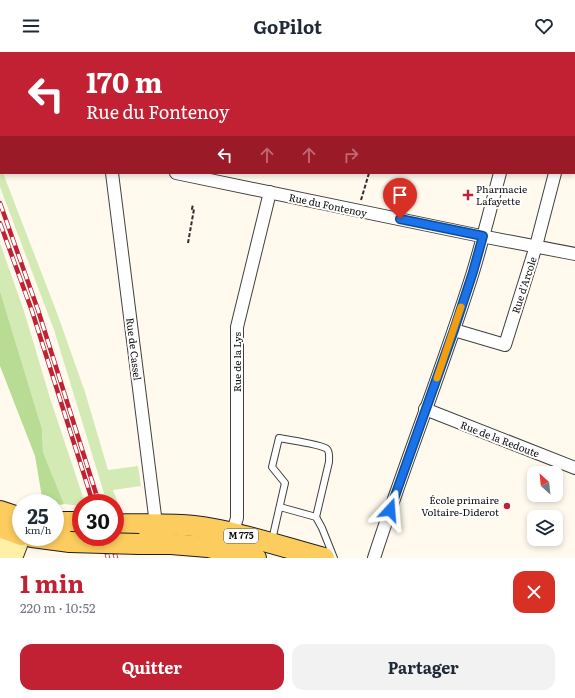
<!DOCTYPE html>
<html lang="fr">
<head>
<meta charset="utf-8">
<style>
	body { margin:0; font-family:Literata,serif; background:#f2f2f3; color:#1f2937; height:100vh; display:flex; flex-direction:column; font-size:15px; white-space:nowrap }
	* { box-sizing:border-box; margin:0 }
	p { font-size:13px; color:#747a83 }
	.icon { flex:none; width:22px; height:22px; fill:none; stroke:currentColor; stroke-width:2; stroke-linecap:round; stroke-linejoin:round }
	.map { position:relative; height:506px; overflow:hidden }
	.side { display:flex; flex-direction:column; background:#fff; flex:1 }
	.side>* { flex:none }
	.banner { position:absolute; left:0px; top:0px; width:575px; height:122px; box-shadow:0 2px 6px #0003; background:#c12132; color:#fff; overflow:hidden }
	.needle { width:26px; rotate:333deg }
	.fabs { position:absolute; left:527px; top:414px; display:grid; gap:8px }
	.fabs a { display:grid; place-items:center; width:36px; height:36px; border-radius:8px; background:#fff; box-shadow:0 2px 6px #0003; font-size:20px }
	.speed { position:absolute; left:12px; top:442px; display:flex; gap:8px; font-size:20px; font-weight:700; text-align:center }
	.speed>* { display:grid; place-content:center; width:52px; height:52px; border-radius:50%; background:#fff; box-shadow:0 2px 6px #0003; line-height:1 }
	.speed small { font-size:10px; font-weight:400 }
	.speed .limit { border:6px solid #d22; background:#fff; color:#111 }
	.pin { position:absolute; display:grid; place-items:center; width:34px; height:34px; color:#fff; margin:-41px -17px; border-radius:50% 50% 50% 0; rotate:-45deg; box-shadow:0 0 4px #0007 }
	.pin .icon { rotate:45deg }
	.me { position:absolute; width:44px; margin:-22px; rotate:19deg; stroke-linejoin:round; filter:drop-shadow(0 0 3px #0008) }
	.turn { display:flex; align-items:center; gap:14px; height:84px; padding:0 20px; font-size:18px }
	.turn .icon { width:52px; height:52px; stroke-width:2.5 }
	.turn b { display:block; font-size:28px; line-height:34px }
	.lanes { display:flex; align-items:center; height:38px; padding:0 20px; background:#0003; justify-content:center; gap:20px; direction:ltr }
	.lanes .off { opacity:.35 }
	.round { display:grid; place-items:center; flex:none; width:42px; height:42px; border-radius:12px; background:#f2f2f3 }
	.summary { display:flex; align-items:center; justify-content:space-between; height:68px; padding:0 20px }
	h1 { font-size:24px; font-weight:700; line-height:30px; color:#c12132 }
	.button { display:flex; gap:8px; margin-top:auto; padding:8px 20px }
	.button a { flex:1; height:46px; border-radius:12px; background:#c12132; color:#fff; font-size:16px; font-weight:700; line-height:46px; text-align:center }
	.button a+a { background:#f2f2f3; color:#1f2937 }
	header { display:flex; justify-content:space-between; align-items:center; height:52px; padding:0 20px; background:#fff; font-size:18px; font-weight:700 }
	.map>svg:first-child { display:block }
	.green { fill:#d4eab5 }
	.forest { fill:#b9dc94 }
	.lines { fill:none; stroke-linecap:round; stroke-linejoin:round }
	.lane-casing { stroke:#404040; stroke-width:8 }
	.street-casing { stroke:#404040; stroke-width:14 }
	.secondary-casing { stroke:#2f2f2f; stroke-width:20 }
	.primary-casing { stroke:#1e1e1e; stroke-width:22 }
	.path { stroke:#2f2f2f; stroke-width:2; stroke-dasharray:4 2; stroke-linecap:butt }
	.lane { stroke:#fff; stroke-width:6 }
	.street { stroke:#fff; stroke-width:12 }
	.secondary { stroke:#fff0a8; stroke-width:18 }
	.primary { stroke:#fdcc5f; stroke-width:20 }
	.rail-casing { stroke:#c12132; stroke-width:4.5 }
	.rail { stroke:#fff; stroke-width:3; stroke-dasharray:9; stroke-linecap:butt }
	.primary-bridge-casing { stroke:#1e1e1e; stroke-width:22; stroke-linecap:butt }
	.primary-bridge { stroke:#fdcc5f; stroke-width:20 }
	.route-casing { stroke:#114b97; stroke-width:10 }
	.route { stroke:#1a73e8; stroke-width:7 }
	.slow { stroke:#f59e0b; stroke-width:7 }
	.poi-dot { fill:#c12132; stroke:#fff; stroke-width:1.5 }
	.labels { text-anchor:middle; stroke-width:4; stroke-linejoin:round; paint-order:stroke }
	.shield { fill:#fff; stroke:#565656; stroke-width:1 }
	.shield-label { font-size:9px; font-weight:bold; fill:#0d0d0d }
	.poi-label { font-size:10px; fill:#0d0d0d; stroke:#fff; text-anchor:start }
	.street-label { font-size:10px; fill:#0d0d0d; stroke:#fff }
</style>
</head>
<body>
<header><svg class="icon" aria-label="menu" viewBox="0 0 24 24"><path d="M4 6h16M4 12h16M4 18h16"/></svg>GoPilot<svg class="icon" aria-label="heart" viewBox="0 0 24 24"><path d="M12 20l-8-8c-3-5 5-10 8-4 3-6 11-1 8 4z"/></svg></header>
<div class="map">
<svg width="575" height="506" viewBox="0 0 575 506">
	<rect width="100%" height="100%" fill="#fffaed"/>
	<g class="green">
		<polygon points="0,0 83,1 1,1 1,106"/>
		<polygon points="0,112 1,121 3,121 57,261 85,340 108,418 138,414 141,434 113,438 119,454 115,455 115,451 107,451 54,278 0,135"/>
		<polygon points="0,191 24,259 50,346 85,451 81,451 81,454 64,452 43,400 42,377 0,239"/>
	</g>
	<polygon class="forest" points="0,239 42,377 43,400 64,452 55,454 55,451 43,451 35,404 0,314"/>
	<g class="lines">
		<defs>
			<g id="lane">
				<polyline points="280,455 316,465 322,476 334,506"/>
				<path d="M272 488 285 431 272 415 279 386C288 388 321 392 327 397 330 400 329 406 329 410L316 465"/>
			</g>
			<g id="street">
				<polyline points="96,0 96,1"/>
				<polyline points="310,0 310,1"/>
				<polyline points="491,0 492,1"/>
				<polyline points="280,1 283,0"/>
				<polyline points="532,1 532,0"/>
				<polyline points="574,51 575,52"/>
				<polyline points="112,121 156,472"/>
				<polyline points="176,121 476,183 575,202"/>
				<polyline points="454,278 505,293 536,194 555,121"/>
				<polyline points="425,357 575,416"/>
				<polyline points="228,485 232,482 237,466 237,275 270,140"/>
				<path d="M374 506C405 410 443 316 473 220 483 187 491 154 500 121"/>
			</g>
			<g id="secondary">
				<polyline points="0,504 11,473 17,467"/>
				<polyline points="13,506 21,485"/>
			</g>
			<g id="primary">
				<polyline points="0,459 21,466"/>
				<polyline points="55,470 81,470"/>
				<path d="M115 472C141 473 168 471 194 474 236 479 283 495 324 506"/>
				<polyline points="0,475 21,483"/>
				<polyline points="32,485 70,490"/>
				<polyline points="139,492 171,492 208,495 256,506"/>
			</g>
		</defs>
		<use href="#lane" class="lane-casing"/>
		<use href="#street" class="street-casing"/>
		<use href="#secondary" class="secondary-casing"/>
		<use href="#primary" class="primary-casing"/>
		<g class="path">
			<polyline points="73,0 73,1"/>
			<polyline points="0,34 1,35"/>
			<polyline points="0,73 1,75"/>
			<polyline points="361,148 369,121"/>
			<polyline points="188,191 194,157 192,157 193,152"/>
		</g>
		<use href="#lane" class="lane"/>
		<use href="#street" class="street"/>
		<use href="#secondary" class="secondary"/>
		<use href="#primary" class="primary"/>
		<defs>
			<g id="rail">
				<polyline points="0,151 38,258 99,451"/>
				<polyline points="0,171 32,259 93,451"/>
				<polyline points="102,485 108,506"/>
				<polyline points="110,485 116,506"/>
			</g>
		</defs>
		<use href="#rail" class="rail-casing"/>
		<use href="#rail" class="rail"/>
		<defs>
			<polyline id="primary-bridge" points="70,490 139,492"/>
		</defs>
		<use href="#primary-bridge" class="primary-bridge-casing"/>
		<use href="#primary-bridge" class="primary-bridge"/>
	</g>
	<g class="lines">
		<defs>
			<polyline id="route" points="390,458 454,278 473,220 483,184 400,167"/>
		</defs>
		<use href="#route" class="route-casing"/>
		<use href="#route" class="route"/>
		<polyline class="slow" points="437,326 461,255"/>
	</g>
	<g class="poi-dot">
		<path d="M466 137h4v4h4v4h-4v4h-4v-4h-4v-4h4z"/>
		<circle cx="507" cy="454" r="4"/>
	</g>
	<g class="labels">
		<rect class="shield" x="224" y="477" width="34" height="14" rx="3"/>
		<g class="shield-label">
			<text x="241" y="487">M 775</text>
		</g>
		<g class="poi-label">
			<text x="476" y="141">Pharmacie<tspan x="476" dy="12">Lafayette</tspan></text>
			<text x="499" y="452" text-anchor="end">École primaire<tspan x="499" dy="12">Voltaire-Diderot</tspan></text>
		</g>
		<g class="street-label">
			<text transform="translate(328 153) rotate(12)" y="4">Rue du Fontenoy</text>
			<text transform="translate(524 233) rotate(-72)" y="4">Rue d'Arcole</text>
			<text transform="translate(134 297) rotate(83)" y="4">Rue de Cassel</text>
			<text transform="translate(237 310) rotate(-90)" y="4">Rue de la Lys</text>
			<text transform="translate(500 387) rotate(21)" y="4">Rue de la Redoute</text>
		</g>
	</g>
</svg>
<div class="fabs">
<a><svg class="needle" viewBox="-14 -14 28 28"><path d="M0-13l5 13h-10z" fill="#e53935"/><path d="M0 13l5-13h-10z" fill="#747a83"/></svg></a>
<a><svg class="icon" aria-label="layers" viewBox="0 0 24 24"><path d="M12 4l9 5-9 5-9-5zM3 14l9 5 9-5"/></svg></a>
</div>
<div class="speed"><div>25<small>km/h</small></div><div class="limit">30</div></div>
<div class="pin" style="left:400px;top:167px;background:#d93025"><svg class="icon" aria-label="arrive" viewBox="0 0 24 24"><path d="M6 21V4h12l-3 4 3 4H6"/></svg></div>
<svg class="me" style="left:390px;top:458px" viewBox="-20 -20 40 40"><path d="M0-17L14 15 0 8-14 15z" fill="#1a73e8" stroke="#fff" stroke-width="4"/></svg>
<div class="banner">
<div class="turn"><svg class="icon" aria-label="left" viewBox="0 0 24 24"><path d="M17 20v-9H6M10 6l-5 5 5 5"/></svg><div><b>170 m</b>Rue du Fontenoy</div></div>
<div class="lanes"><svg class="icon" aria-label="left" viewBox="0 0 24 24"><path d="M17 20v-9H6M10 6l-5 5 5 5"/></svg><svg class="icon off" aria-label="ahead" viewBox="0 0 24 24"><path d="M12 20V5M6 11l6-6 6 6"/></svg><svg class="icon off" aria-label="ahead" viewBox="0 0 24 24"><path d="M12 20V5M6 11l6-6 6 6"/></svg><svg class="icon off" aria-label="right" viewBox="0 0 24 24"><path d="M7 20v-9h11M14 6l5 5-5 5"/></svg></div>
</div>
</div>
<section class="side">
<div class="summary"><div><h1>1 min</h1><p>220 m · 10:52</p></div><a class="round" style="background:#d93025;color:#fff"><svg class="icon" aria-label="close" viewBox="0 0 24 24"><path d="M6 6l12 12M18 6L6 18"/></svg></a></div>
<div class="button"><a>Quitter</a><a>Partager</a></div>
</section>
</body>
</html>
